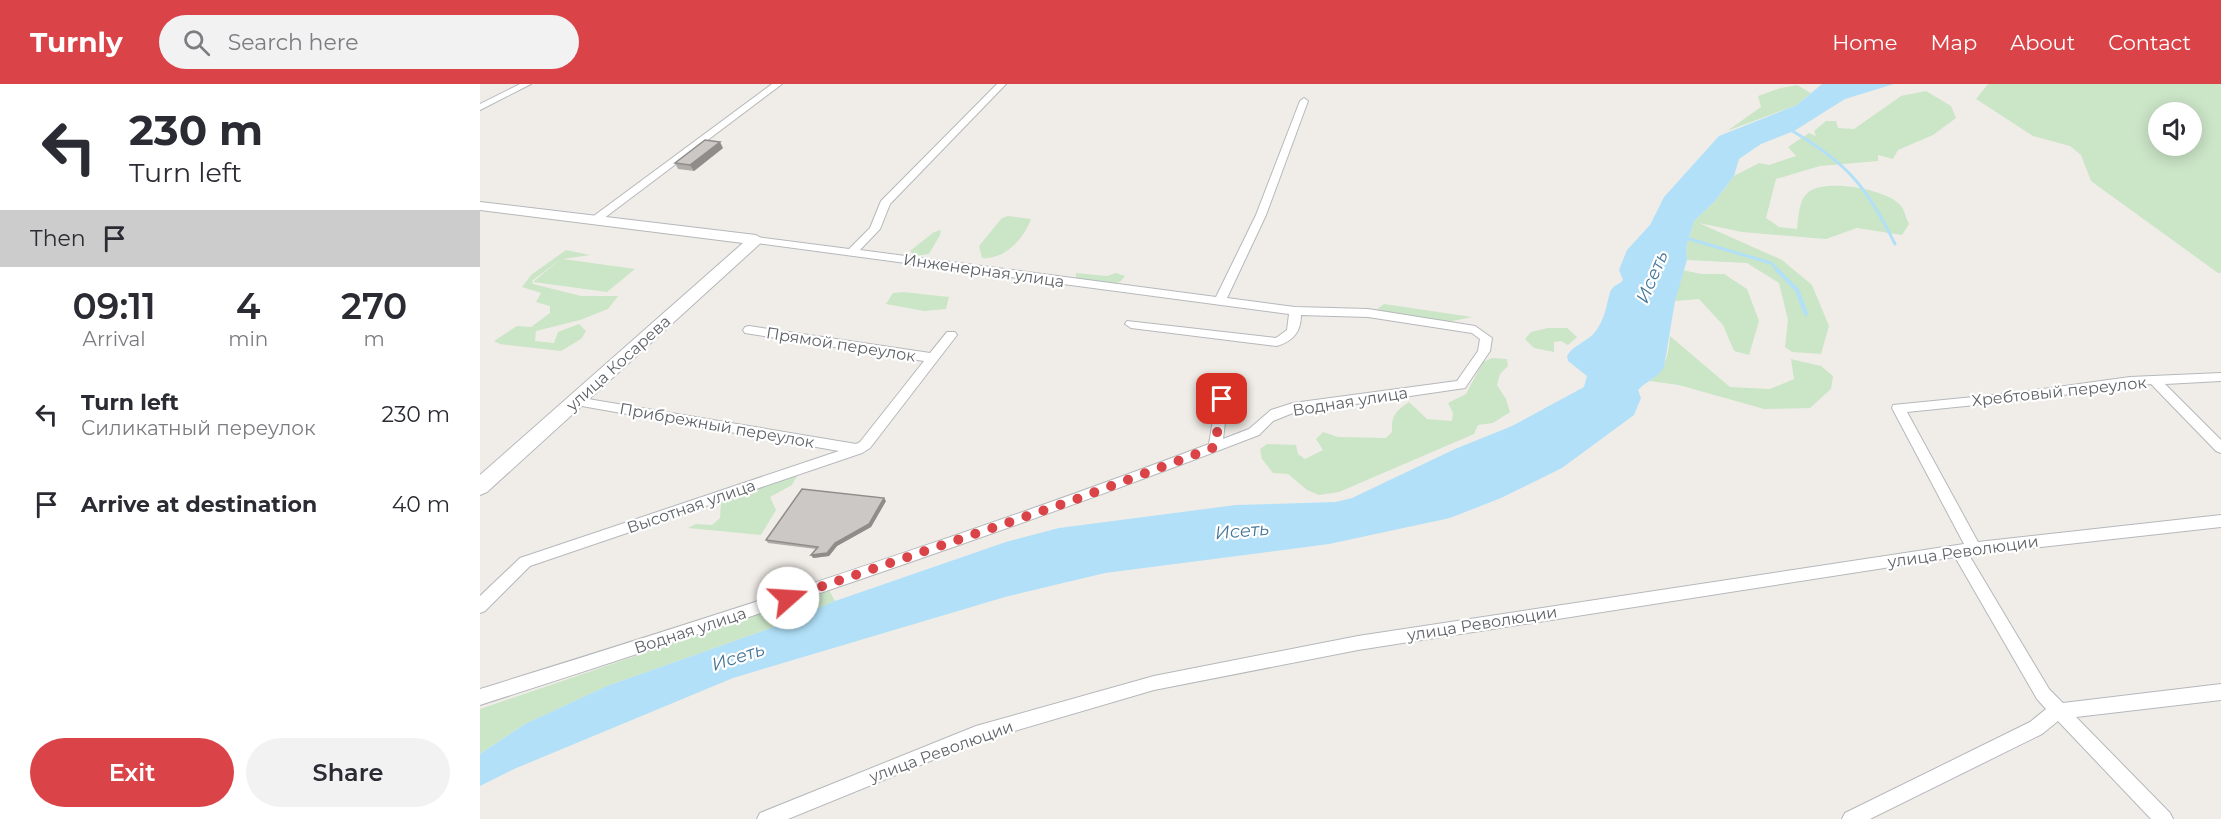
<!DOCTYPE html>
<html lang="en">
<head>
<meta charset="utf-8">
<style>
	body { margin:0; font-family:Montserrat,sans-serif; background:#f2f2f3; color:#2b2b33; height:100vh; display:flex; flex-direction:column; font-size:22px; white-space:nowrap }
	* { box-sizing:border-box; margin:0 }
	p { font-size:20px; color:#7c7c81 }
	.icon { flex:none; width:33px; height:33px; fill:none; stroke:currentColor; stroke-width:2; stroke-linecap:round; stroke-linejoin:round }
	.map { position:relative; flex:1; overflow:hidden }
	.side { display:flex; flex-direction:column; background:#fff; width:480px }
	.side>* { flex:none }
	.banner { background:#fff; color:#2b2b33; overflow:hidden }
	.fabs { position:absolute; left:1668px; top:18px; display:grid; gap:12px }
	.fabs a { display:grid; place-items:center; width:54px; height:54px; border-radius:50%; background:#fff; box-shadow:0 3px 15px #0003; font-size:30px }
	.pin { position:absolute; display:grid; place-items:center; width:51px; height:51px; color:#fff; margin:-26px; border-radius:12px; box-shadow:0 3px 9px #0006 }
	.me { position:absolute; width:66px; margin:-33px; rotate:71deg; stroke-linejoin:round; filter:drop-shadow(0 0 4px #0008) }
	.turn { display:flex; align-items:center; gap:21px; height:126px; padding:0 30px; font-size:27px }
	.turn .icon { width:78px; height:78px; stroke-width:2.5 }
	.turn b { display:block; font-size:42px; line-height:51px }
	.then { display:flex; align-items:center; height:57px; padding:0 30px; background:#0003; gap:12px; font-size:22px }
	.eta { display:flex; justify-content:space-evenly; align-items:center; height:102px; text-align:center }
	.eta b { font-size:36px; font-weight:600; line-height:42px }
	.cta { display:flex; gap:12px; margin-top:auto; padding:12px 30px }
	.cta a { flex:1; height:69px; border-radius:36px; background:#da4448; color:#fff; font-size:24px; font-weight:600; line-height:69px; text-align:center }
	.cta a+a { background:#f2f2f3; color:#2b2b33 }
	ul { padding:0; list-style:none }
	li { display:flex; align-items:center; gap:18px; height:90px; padding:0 30px }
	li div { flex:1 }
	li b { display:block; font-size:22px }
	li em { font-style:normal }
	header { display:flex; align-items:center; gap:36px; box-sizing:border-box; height:84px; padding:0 30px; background:#da4448; color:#fff }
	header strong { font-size:28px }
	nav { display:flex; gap:33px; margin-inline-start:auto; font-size:21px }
	.search { width:420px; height:54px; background:#f2f2f3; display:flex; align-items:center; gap:15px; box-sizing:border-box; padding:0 21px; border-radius:33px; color:#7c7c81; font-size:22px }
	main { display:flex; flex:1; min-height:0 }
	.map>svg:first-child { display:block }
	.green { fill:#cbe5c7; fill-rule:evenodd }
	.water { fill:#b1e0f8 }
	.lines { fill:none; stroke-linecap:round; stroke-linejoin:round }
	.stream-far1 { stroke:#b1e0f8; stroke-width:3 }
	.stream { stroke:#b1e0f8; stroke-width:4 }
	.street-casing { stroke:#b5b8bb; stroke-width:2 }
	.secondary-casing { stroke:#b4b7bb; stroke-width:2 }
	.street { fill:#fff; fill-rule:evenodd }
	.secondary { fill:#fff; fill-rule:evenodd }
	.wall { fill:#afaca9 }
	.shaded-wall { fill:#8f8c8a }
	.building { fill:#ccc8c5; stroke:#8f8c8a; stroke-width:1.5 }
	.route { stroke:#da4448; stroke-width:10; stroke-dasharray:0 18 }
	.labels { text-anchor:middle; stroke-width:4.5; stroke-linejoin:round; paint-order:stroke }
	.street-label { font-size:16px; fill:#5f6367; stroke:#fff }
	.water-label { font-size:18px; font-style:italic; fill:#477798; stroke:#fff }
</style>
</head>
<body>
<header>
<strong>Turnly</strong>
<div class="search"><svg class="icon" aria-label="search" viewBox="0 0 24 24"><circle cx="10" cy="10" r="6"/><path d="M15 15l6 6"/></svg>Search here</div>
<nav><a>Home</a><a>Map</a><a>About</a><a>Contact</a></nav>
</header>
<main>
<section class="side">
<div class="banner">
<div class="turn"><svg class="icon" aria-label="left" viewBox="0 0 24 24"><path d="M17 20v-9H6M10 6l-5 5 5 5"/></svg><div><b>230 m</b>Turn left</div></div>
<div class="then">Then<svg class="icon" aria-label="arrive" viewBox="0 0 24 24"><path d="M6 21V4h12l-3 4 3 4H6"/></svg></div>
</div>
<div class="eta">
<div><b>09:11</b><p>Arrival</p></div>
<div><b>4</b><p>min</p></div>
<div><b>270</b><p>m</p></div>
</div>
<ul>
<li><svg class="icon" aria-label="left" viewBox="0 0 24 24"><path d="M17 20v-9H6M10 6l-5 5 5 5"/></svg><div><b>Turn left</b><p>Силикатный переулок</p></div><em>230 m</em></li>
<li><svg class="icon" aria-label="arrive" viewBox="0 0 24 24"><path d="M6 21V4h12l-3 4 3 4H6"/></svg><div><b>Arrive at destination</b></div><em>40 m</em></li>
</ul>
<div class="cta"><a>Exit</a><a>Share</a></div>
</section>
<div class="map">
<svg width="1741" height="735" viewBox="0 0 1741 735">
	<rect width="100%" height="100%" fill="#f0ede8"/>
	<g class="green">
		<path d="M1508 0H1741V189H1738L1611 97 1601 71 1590 62 1553 52 1496 15ZM1712 28V62H1678V28Z"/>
		<polygon points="1317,1 1331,9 1317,21 1247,47 1281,23 1278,12 1301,4"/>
		<path d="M1446 7 1471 22 1476 34 1453 51 1418 66 1413 75 1398 71V77L1340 82 1296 95 1286 134 1299 143 1317 145C1319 132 1318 115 1330 107 1348 95 1409 105 1422 123 1425 128 1426 135 1429 140L1422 151 1377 144 1346 155 1262 148 1219 139 1302 176 1332 201 1349 242 1341 270 1312 268 1305 263 1308 236 1299 199 1267 179 1207 176 1206 163 1214 137 1235 117 1254 92 1279 79 1289 81 1316 72 1308 63 1329 49 1336 52 1334 47 1346 37H1356L1358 44 1374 45 1421 12Z"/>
		<path d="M528 132 551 135C544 155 524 176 502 174L499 162 522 134Z"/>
		<polygon points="461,146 460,151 449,170 435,172 430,167 454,148"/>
		<polygon points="86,166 110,171 83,175 155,185 127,208 53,198 81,175 52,197 53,200 101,212 138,212 128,225 100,236 56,247 55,257 74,259 78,248 99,240 106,247 101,255 81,267 20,260 14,257 37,242 51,243 70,229 70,222 56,218 61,209 42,203 51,191"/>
		<polygon points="1202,186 1221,190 1244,190 1267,205 1279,237 1269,271 1254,267 1243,241 1219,215 1195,217"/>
		<polygon points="596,189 627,192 636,189 645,192 640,198 635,199 596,195"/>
		<polygon points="423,208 469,213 466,225 444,227 406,220 413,209"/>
		<polygon points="904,220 992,233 968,238 907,229 897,225"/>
		<polygon points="1068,244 1087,244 1097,253 1088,261 1081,257 1074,258 1074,268 1054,264 1045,255 1051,248"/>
		<path d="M1190 252 1250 303 1290 305 1314 295 1311 275 1341 282 1353 292 1351 305 1330 324 1284 325 1199 301 1169 297C1186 286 1188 272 1190 252Z"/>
		<path d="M1012 274 1027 275 1028 282 1020 290 1017 301 1026 315 1030 328 1013 339 998 341 994 350 859 408 839 411 827 406 808 390 793 389 782 375 780 365 787 360 816 361 818 370 825 375 843 366 836 355 843 348 858 353 906 354 912 348C911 331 916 327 929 318L947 335 972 337 973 329 968 319 986 310 1003 278Z"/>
		<polygon points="319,389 312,401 290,413 296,426 281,451 208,444 216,440 232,441 240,434 241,418"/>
		<polygon points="349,506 355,517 291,544 127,602 45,640 0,670 0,625"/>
	</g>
	<path class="water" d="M1342 0H1414L1365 15 1314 47 1281 60 1259 75 1254 92 1235 117 1214 137 1206 163 1207 176 1195 217 1184 283C1178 294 1166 297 1158 306L1161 314 1154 331 1082 384 1021 414 970 434 849 460 625 489 525 513 253 594 34 685 0 702V670L45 640 127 602 291 544 355 517 526 458 579 444 756 421 856 418 872 414 975 365 1032 342 1104 303 1107 292 1088 277 1087 272C1093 261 1107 258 1115 248 1125 235 1126 223 1130 208 1132 202 1140 200 1143 196L1139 186 1147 166 1170 141 1184 113 1239 52 1317 21Z"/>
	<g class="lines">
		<g class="stream-far1">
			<path d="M1309 45C1366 78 1386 101 1415 160"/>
			<polyline points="1206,154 1291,179 1299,187"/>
		</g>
		<polyline class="stream" points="1297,186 1317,206 1326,230"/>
		<defs>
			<g id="street">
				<polygon points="40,0 51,0 0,26 0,20"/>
				<polygon points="292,0 302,0 119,138 111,138 111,134"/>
				<path d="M517 0H526L410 120 400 145 380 166 736 213 776 131 820 17 824 14 828 17 786 131 747 214 815 223 888 225 995 242 1012 254 1010 267 985 304 813 329 793 337 779 351C522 450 262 537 0 621V605C245 529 489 451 729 360L737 312 742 311 748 315 743 355 769 345 791 326 813 319 977 297 998 267 1000 255 992 249 888 233 821 231C821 248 813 257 797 262L651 244 645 240 647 237 796 254 807 246 809 230 276 159 271 156 276 153 369 165 390 144 401 117Z"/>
				<polygon points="269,242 450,269 467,248 475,248 477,251 390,364 382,369 50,482 5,527 0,529 0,512 40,474 359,367 96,321 91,320 90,317 91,314 96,313 376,360 380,358 444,277 265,249 263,246 265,243"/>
				<polygon points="1741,289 1741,297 1685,300 1741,356 1741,369 1736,367 1671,300 1534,317 1427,328 1498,458 1741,431 1741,443 1489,471 1569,605 1583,619 1741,600 1741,616 1596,633 1690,729 1693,735 1671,735 1578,637 1562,650 1390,735 1362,735 1365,729 1550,638 1566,625 1557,615 1475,473 878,566 674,606 497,658 308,735 277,735 280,729 496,642 674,592 878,552 1484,460 1412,324 1413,321 1534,309 1650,293"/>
			</g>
			<polygon id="secondary" points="0,118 276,151 284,156 7,408 0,411 0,391 263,159 0,126"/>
		</defs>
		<use href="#street" class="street-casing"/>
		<use href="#secondary" class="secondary-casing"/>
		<use href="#street" class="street"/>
		<use href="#secondary" class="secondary"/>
	</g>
	<g class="wall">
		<polygon points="243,64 214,87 198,85 195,79"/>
		<polygon points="406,417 391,443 357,462 349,472 333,474 336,465 288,459 286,456"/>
	</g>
	<g class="shaded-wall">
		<polygon points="240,58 243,64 214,87 210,81"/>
		<polygon points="404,414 406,417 391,443 357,462 349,472 333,474 331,471 355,459"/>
	</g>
	<g class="building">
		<polygon points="225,56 240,58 210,81 195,79"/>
		<polygon points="322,405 404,414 389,440 355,459 347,469 331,471 338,463 286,456"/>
	</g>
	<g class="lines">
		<polyline class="route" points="308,514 594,416 735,363 742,315"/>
	</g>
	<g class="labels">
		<g class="street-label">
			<text transform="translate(504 186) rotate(8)" y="6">Инженерная улица</text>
			<text transform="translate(361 260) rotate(9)" y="6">Прямой переулок</text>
			<text transform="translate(138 279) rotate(-42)" y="6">улица Косарева</text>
			<text transform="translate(1579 307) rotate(-6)" y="6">Хребтовый переулок</text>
			<text transform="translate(870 317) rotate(-9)" y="6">Водная улица</text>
			<text transform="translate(237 341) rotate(10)" y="6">Прибрежный переулок</text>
			<text transform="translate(211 422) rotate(-19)" y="6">Высотная улица</text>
			<text transform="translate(1483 467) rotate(-8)" y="6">улица Революции</text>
			<text transform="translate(1002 539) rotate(-9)" y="6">улица Революции</text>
			<text transform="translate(210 546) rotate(-18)" y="6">Водная улица</text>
			<text transform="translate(461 667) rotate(-20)" y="6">улица Революции</text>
		</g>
		<g class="water-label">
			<text transform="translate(1172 193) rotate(-67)" y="6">Исеть</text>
			<text transform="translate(762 447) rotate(-5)" y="6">Исеть</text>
			<text transform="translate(258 573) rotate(-18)" y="6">Исеть</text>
		</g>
	</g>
</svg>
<div class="fabs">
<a><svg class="icon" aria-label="sound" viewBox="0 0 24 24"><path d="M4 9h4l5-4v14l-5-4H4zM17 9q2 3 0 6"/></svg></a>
</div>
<div class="pin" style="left:742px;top:315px;background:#d93025"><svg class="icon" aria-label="arrive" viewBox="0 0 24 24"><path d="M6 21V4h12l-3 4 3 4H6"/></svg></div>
<svg class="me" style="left:308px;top:514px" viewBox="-20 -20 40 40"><circle r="19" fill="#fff"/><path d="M0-13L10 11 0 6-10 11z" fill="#da4448"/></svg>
</div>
</main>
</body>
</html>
